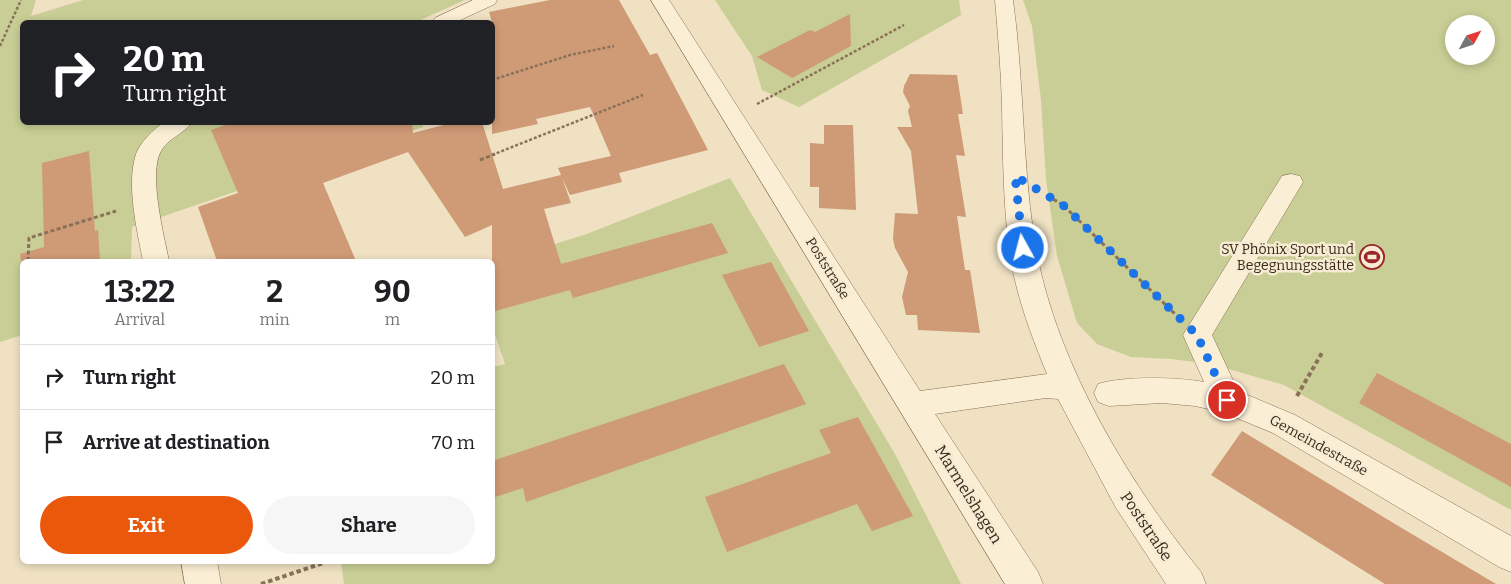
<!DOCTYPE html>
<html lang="en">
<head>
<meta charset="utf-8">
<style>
	body { margin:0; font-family:Bitter,serif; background:#f6f6f6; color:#202124; height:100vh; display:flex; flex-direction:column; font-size:19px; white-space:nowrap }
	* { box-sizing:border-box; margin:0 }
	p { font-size:16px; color:#757577 }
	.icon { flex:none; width:28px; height:28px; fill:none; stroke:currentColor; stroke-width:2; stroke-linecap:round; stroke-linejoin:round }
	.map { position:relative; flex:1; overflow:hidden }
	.side { position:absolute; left:20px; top:259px; width:475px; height:305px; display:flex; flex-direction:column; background:#fff; border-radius:8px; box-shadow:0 2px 8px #0003 }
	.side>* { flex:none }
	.guide { position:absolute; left:20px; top:20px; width:475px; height:105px; border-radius:8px; box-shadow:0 2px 8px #0003; background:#202124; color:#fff; overflow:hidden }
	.needle { width:32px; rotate:50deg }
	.tools { position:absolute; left:1445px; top:15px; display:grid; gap:10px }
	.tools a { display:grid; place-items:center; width:50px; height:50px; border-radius:50%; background:#fff; box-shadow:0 2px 8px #0003; font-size:25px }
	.pin { position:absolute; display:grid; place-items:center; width:42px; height:42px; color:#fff; margin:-21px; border:2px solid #fff; border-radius:50%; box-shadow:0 1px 5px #0007 }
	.me { position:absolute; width:55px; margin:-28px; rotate:353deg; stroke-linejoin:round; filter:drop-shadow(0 0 4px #0008) }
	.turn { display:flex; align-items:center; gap:18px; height:105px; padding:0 20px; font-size:22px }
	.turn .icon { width:65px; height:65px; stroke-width:2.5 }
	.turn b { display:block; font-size:35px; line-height:42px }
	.eta { display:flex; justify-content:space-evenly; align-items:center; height:85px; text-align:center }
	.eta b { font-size:30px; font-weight:700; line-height:35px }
	.cta { display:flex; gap:10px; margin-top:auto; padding:10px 20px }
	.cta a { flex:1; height:58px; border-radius:30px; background:#ea580c; color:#fff; font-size:20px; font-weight:700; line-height:58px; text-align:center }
	.cta a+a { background:#f6f6f6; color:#202124 }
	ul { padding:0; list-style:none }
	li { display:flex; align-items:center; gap:15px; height:65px; padding:0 20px; border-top:1px solid #e0e0e0 }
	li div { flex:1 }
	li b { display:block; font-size:19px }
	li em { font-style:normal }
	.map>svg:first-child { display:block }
	.green { fill:#c8ce95; fill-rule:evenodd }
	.building { fill:#cf9a76 }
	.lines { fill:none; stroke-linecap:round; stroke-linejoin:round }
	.minor-casing { stroke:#8a7258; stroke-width:1 }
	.path-far2 { stroke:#8a7258; stroke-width:2.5; stroke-dasharray:3 2; stroke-linecap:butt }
	.path-far1 { stroke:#8a7258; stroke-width:3; stroke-dasharray:4 2.5; stroke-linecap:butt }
	.path { stroke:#8a7258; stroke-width:4; stroke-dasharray:4.5 3; stroke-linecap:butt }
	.minor { fill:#faeed5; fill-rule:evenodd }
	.route { stroke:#1a73e8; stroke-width:9; stroke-dasharray:0 16.2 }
	.labels { text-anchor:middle; stroke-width:5; stroke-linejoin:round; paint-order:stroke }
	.poi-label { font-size:14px; fill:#392a1d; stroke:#f7ebd2; text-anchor:end }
	.street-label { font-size:14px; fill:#392a1d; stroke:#f7ebd2 }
	.near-street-label { font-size:16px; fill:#392a1d; stroke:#f7ebd2 }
</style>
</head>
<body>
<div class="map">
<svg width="1511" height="584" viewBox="0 0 1511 584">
	<rect width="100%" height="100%" fill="#efe1c2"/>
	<g class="green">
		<polygon points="0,0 36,0 31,16 83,0 465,0 416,22 22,22 22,122 422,122 423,127 132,227 131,261 22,261 22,335 0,342"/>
		<polygon points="715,0 959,0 961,15 799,107 762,90 752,56"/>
		<path d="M1023 0H1511V510L1284 385 1211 364 1171 359 1131 357 1097 344 1077 323 1057 256 1046 179 1041 100 1032 26ZM1454 24H1486V56H1454Z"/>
		<polygon points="730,178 895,454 961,584 344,584 341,561 492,561 493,367 505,364 493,329 493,263 584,235"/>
	</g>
	<g class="building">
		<polygon points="550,0 619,0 650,55 657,53 708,150 619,173 622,182 570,195 562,178 571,203 544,209 561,264 712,223 728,253 573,298 570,290 492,312 492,225 465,237 408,152 323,183 356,261 217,261 198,207 238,193 211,130 234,122 412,122 413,133 455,122 482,122 503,189 561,175 558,168 611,156 590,107 536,119 538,124 492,134 492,22 489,12"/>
		<polygon points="850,14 851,46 792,78 757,57 810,30 815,32"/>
		<polygon points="910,74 957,75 963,114 958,114 965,156 956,155 966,217 957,216 965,270 970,270 980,333 918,330 917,315 906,315 902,297 908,272 895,248 893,239 895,213 918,214 911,151 897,127 912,127 908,111 910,106 903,92 904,86"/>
		<polygon points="824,125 853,125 856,210 819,208 819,187 810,187 810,143 824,144"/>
		<polygon points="89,151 95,231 98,230 100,261 21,261 20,254 44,247 42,163"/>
		<polygon points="771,262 809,331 759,347 722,275"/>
		<polygon points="784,364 806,404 526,502 523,488 492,498 492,461"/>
		<polygon points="1377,373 1511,444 1511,487 1359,403"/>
		<polygon points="858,417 913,516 872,531 857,504 727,552 705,497 831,453 819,430"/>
		<polygon points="1242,431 1395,524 1496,584 1385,584 1211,475"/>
	</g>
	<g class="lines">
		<defs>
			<g id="minor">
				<polygon points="473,0 497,0 495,4 456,22 432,22 435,18"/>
				<path d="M651 0H669L920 391 1047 374C1032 338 1018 300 1011 262 1003 210 1003 158 1002 106 1001 71 998 35 995 0H1013C1024 79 1022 159 1034 237 1052 356 1126 479 1201 572L1206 584H1166L1116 508 1058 399 1046 398 935 414 1038 572 1043 584H1005Z"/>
				<path d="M164 122H192C184 134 168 138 161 151 148 174 164 235 169 261H143C137 231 126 184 136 154 141 141 153 130 164 122Z"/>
				<path d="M1291 174 1300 176 1303 182 1212 335 1238 391 1295 415 1511 536V572L1499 567 1273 433 1222 412 1195 406 1162 403 1109 406 1098 402 1094 393 1098 384C1123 376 1177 377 1204 382L1183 335 1282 176Z"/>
				<polygon points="181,561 217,561 221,584 185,584"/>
			</g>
		</defs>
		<use href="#minor" class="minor-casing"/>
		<g class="path-far2">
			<polyline points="0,46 21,0"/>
			<polyline points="492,80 570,55 614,46"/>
			<polyline points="757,104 904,25"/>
			<polyline points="492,155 643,95"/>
		</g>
		<g class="path-far1">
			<polyline points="480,160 495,154"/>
			<polyline points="1048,196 1063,205 1175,314"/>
			<polyline points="28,261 29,238 116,211"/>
		</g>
		<g class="path">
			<polyline points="1297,396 1323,351"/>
			<polyline points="261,584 329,561"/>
		</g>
		<use href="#minor" class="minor"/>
	</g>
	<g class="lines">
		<polyline class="route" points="1023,248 1015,176 1063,205 1197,335 1227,400"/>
	</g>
	<defs>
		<symbol id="stadium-ring" viewBox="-11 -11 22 22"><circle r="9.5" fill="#f7ebd2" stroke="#9b2629" stroke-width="1.5"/><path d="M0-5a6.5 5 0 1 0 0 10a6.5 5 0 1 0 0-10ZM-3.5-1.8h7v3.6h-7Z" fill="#9b2629"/></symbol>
	</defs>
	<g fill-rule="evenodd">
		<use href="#stadium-ring" x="1358" y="243" width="28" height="28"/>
	</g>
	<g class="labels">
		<g class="poi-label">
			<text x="1354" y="254">SV Phönix Sport und<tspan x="1354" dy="16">Begegnungsstätte</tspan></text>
		</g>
		<g class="street-label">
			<text transform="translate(828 268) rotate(58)" y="5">Poststraße</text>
			<text transform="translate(1319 445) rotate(29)" y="5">Gemeindestraße</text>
		</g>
		<g class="near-street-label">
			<text transform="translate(969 494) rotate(58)" y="6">Marmelshagen</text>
			<text transform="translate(1147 526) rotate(56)" y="6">Poststraße</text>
		</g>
	</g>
</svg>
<div class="tools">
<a><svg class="needle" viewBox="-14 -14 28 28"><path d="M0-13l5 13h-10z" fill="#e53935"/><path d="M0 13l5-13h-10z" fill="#757577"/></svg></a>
</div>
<div class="pin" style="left:1227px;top:400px;background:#d93025"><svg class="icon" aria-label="arrive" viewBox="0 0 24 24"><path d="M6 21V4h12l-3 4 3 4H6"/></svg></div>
<svg class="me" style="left:1023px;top:248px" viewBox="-20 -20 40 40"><circle r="17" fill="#1a73e8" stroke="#fff" stroke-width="3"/><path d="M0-11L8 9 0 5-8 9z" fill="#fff"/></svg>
<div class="guide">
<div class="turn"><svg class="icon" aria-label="right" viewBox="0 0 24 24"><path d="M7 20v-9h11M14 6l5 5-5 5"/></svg><div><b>20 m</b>Turn right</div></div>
</div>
<section class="side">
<div class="eta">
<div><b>13:22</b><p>Arrival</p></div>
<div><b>2</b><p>min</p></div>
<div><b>90</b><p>m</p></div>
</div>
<ul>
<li><svg class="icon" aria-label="right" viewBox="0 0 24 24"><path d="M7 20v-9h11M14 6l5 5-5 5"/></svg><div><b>Turn right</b></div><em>20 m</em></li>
<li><svg class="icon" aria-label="arrive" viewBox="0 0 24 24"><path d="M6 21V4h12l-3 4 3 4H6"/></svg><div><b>Arrive at destination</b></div><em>70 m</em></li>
</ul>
<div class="cta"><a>Exit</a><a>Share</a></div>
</section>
</div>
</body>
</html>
